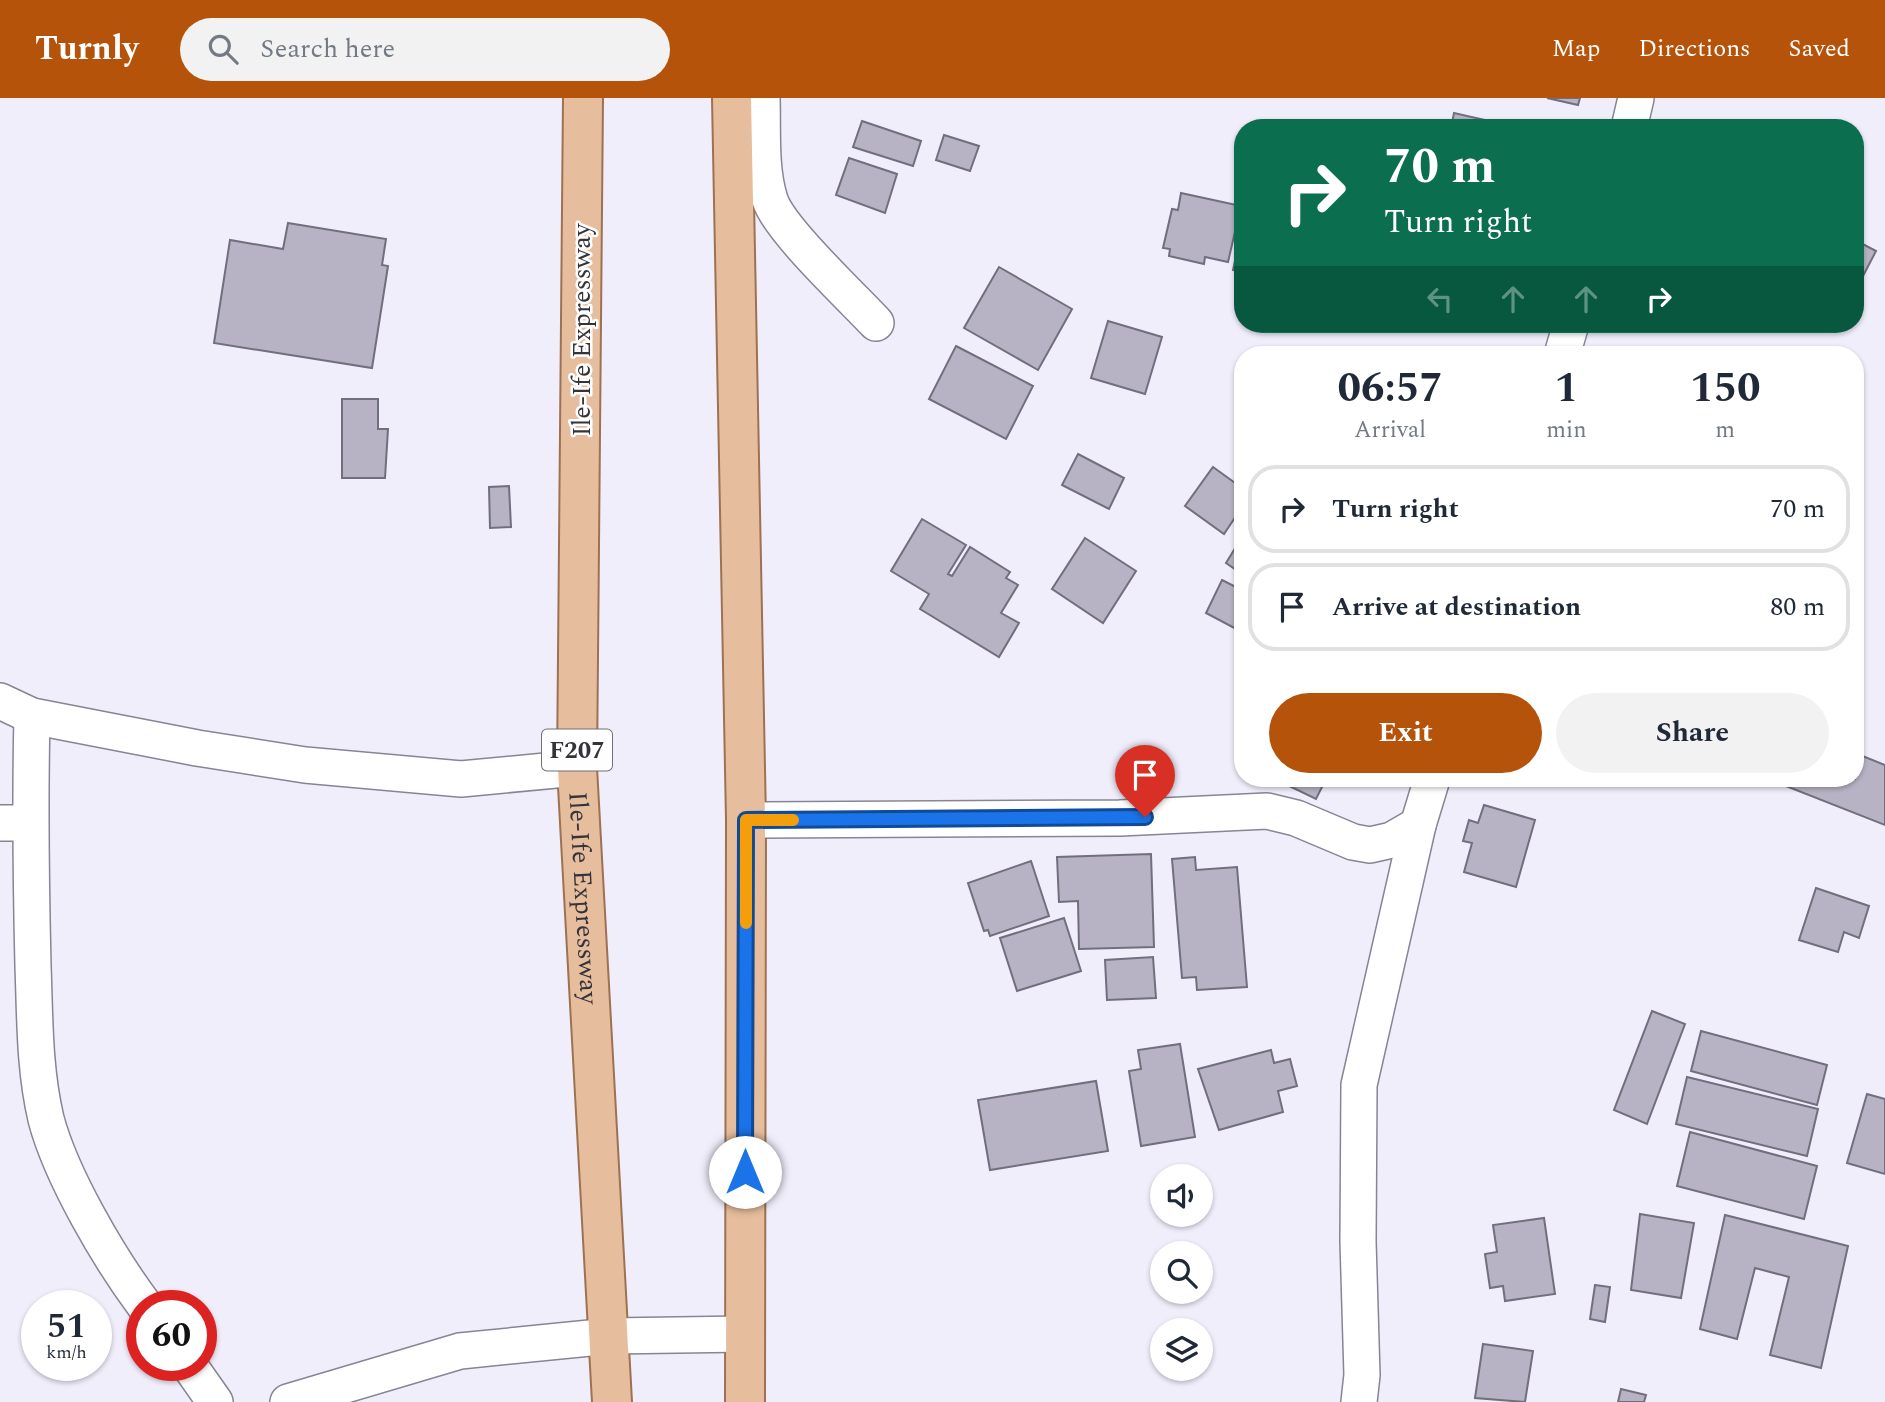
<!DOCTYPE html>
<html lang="en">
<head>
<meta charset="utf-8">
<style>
	body { margin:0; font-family:Spectral,serif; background:#f2f2f3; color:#1f2937; height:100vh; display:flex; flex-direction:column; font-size:26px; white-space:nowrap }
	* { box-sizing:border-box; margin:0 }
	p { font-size:23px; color:#747a83 }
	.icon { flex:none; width:38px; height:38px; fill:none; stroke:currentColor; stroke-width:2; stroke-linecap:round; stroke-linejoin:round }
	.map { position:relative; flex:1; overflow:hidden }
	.drawer { position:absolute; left:1234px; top:248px; width:630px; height:441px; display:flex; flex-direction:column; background:#fff; border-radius:28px; box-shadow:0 2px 5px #0004 }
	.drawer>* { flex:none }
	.guide { position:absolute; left:1234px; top:21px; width:630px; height:214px; border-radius:28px; box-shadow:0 2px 5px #0004; background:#0b6e4f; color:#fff; overflow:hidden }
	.fabs { position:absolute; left:1150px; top:1066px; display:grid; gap:14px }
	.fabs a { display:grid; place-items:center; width:63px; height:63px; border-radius:50%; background:#fff; box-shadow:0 2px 5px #0004; font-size:35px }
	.speed { position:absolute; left:21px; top:1192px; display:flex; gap:14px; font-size:35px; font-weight:700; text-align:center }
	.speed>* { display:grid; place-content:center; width:91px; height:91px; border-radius:50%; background:#fff; box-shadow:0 2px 5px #0004; line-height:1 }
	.speed small { font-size:18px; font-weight:400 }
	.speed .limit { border:10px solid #d22; background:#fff; color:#111 }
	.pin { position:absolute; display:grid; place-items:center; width:60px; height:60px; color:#fff; margin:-72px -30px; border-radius:50% 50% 50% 0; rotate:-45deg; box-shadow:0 0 7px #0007 }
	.pin .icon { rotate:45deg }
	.me { position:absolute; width:77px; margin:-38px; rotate:0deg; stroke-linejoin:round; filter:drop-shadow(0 0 5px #0008) }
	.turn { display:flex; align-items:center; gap:24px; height:147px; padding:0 35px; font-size:32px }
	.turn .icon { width:91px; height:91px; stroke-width:2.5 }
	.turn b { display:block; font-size:49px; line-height:60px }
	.lanes { display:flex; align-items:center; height:66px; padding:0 35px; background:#0003; justify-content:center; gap:35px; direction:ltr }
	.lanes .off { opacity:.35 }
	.eta { display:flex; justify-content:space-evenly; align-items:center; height:119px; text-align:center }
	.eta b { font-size:42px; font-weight:700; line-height:49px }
	.button { display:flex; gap:14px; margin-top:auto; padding:14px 35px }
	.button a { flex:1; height:80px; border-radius:42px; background:#b45309; color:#fff; font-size:28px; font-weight:700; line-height:80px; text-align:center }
	.button a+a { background:#f2f2f3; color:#1f2937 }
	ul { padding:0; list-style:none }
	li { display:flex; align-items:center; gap:21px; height:88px; margin:0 14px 10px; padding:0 21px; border:4px solid #e0e1e3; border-radius:28px }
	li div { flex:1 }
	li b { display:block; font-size:26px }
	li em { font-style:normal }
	header { display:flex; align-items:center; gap:42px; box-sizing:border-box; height:98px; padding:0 35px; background:#b45309; color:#fff }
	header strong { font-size:33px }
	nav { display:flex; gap:38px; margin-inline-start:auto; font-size:24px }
	.search { width:490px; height:63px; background:#f2f2f3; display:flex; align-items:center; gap:18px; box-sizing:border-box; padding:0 24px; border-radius:38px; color:#747a83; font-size:26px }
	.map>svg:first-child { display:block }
	.building { fill:#b7b3c4; stroke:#716e7d; stroke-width:2 }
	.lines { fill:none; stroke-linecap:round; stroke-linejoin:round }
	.minor-casing { stroke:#878494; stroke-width:38 }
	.primary-casing { stroke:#9d7151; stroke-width:42 }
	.minor { stroke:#fff; stroke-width:35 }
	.primary { stroke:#e6be9e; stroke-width:38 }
	.route-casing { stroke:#114b97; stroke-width:18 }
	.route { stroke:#1a73e8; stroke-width:12 }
	.slow { stroke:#f59e0b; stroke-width:12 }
	.labels { text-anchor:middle; stroke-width:5; stroke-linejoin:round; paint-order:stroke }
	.shield { fill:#fefefe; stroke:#717074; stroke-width:2 }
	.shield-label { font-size:24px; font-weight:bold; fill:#343339 }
	.street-label { font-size:26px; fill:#343339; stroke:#fefefe }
</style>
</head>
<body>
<header>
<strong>Turnly</strong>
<div class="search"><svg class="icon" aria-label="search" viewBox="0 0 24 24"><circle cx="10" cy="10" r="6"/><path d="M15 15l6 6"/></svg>Search here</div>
<nav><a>Map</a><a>Directions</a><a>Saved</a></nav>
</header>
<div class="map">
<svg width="1885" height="1304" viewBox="0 0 1885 1304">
	<rect width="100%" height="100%" fill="#f1eefc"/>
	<g class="building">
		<polygon points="1547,0 1580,0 1578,7"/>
		<polygon points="1454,15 1507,27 1507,30 1451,30"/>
		<polygon points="862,23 921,43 913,68 853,49"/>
		<polygon points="944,37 979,48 970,73 936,62"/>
		<polygon points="849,60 897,76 885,115 836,97"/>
		<polygon points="1181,95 1241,108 1228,164 1205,159 1204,166 1169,158 1170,151 1163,150 1172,111 1178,112"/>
		<polygon points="288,125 386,141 382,167 388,168 372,270 214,245 230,142 283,151"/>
		<polygon points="1242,131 1242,174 1233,172"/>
		<polygon points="1855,142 1876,153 1861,182 1855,179"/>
		<polygon points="999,169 1072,211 1038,272 964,230"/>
		<polygon points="1108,223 1162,239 1145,296 1091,280"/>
		<polygon points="956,248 1033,288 1006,341 929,301"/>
		<polygon points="342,301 378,301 378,331 388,331 385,380 342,380"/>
		<polygon points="1078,356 1124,380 1109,411 1062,387"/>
		<polygon points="1213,369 1242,390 1242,409 1224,436 1185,408"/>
		<polygon points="509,388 511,429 490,430 489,389"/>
		<polygon points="922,421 966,447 948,476 952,478 970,449 1010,474 1006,480 1018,487 1001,515 1019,525 999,559 920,511 929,496 891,473"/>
		<polygon points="1242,439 1242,476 1226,465"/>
		<polygon points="1085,440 1136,473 1103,525 1052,491"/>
		<polygon points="1222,482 1242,492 1242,534 1206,515"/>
		<polygon points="1855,655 1885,667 1885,727 1768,681 1855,681"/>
		<polygon points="1283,681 1326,681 1316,701 1281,684"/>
		<polygon points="1484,707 1535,722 1516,789 1464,774 1472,745 1463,743 1469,722 1478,725"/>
		<polygon points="1151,756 1154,849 1079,851 1078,803 1059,804 1057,759"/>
		<polygon points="1195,759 1196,772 1237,769 1247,889 1197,892 1196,879 1182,880 1172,761"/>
		<polygon points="1031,763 1049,818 990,838 988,832 984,833 968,785"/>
		<polygon points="1816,790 1869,808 1859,840 1844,834 1838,854 1799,842"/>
		<polygon points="1064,820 1081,873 1017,893 1000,840"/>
		<polygon points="1153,859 1156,900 1107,902 1105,862"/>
		<polygon points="1652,913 1685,926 1647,1026 1614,1012"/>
		<polygon points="1701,933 1827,967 1817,1007 1691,973"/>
		<polygon points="1180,946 1195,1039 1141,1048 1129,973 1141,971 1138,952"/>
		<polygon points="1271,952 1274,965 1290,961 1297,988 1278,993 1283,1014 1219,1032 1198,971"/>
		<polygon points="1687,979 1818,1011 1807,1058 1676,1026"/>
		<polygon points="1096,983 1108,1053 990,1072 978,1002"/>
		<polygon points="1867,996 1885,1001 1885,1076 1847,1065"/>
		<polygon points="1690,1034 1817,1068 1804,1121 1677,1088"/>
		<polygon points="1640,1116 1694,1125 1681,1200 1631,1192"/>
		<polygon points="1725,1117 1848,1148 1821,1270 1770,1257 1789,1179 1755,1170 1737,1241 1700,1231"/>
		<polygon points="1544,1120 1555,1196 1505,1203 1503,1188 1490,1190 1485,1156 1497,1154 1493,1127"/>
		<polygon points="1595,1187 1610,1189 1605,1224 1590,1221"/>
		<polygon points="1483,1246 1533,1253 1525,1304 1475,1300"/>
		<polygon points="1621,1291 1646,1297 1644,1304 1618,1304"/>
	</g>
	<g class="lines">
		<defs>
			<g id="minor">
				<path d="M762 0C763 33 760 71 770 102 780 132 852 199 876 225"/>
				<polyline points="1629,30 1636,0"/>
				<polyline points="1562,257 1571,226"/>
				<polyline points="0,603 32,618 197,650 305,667 461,681 577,670"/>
				<path d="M32 618C30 702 31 784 33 868 35 919 34 970 46 1021 61 1078 109 1160 145 1208"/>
				<polyline points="746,722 1120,720 1267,713 1296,720 1353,744 1370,747 1392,742 1418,727"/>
				<polyline points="0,725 29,725"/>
				<polyline points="189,1267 215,1304"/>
				<polyline points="288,1304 460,1253 610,1238 745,1236"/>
				<polyline points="1359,1304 1362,1277 1358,1143 1359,987 1418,727 1432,681"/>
			</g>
			<g id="primary">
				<path id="s1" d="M583 0 577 670 612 1304"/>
				<polyline points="732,0 746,722 745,1304"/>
			</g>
		</defs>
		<use href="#minor" class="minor-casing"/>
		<use href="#primary" class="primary-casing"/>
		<use href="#minor" class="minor"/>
		<use href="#primary" class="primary"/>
	</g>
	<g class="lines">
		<defs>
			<polyline id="route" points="745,1074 746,722 1145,719"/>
		</defs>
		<use href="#route" class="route-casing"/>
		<use href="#route" class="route"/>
		<polyline class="slow" points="746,825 746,722 793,722"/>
	</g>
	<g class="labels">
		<rect class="shield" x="542" y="631.5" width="70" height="41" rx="5"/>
		<g class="shield-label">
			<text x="577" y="660">F207</text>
		</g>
		<g class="street-label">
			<text transform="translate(581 232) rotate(-90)" y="9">Ile-Ife Expressway</text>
			<text dy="9" stroke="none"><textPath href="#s1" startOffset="800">Ile-Ife Expressway</textPath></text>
		</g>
	</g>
</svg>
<div class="fabs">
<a><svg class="icon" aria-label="sound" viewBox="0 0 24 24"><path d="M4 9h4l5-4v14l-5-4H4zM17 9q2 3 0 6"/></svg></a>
<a><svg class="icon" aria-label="search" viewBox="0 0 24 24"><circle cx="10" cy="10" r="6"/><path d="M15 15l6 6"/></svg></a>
<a><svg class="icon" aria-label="layers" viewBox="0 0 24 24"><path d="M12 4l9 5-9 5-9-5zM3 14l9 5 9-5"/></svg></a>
</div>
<div class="speed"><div>51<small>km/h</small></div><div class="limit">60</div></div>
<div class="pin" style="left:1145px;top:719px;background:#d93025"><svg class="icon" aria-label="arrive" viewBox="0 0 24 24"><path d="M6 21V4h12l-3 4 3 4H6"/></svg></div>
<svg class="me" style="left:745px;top:1074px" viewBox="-20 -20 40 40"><circle r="19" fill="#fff"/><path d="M0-13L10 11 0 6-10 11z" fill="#1a73e8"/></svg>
<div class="guide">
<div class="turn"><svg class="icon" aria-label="right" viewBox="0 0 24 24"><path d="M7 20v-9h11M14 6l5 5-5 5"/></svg><div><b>70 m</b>Turn right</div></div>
<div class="lanes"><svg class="icon off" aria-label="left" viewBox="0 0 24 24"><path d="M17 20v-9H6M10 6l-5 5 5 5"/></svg><svg class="icon off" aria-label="ahead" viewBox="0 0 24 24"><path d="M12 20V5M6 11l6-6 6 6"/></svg><svg class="icon off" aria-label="ahead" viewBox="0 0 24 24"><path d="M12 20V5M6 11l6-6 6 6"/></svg><svg class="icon" aria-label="right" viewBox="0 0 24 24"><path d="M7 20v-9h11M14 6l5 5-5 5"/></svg></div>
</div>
<section class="drawer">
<div class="eta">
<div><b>06:57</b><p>Arrival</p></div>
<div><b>1</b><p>min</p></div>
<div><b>150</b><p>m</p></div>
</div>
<ul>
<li><svg class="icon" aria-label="right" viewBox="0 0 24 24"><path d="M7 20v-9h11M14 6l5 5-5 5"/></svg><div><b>Turn right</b></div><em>70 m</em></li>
<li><svg class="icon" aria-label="arrive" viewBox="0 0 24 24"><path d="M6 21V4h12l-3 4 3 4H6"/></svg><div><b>Arrive at destination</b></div><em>80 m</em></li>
</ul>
<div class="button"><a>Exit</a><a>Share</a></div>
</section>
</div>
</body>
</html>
